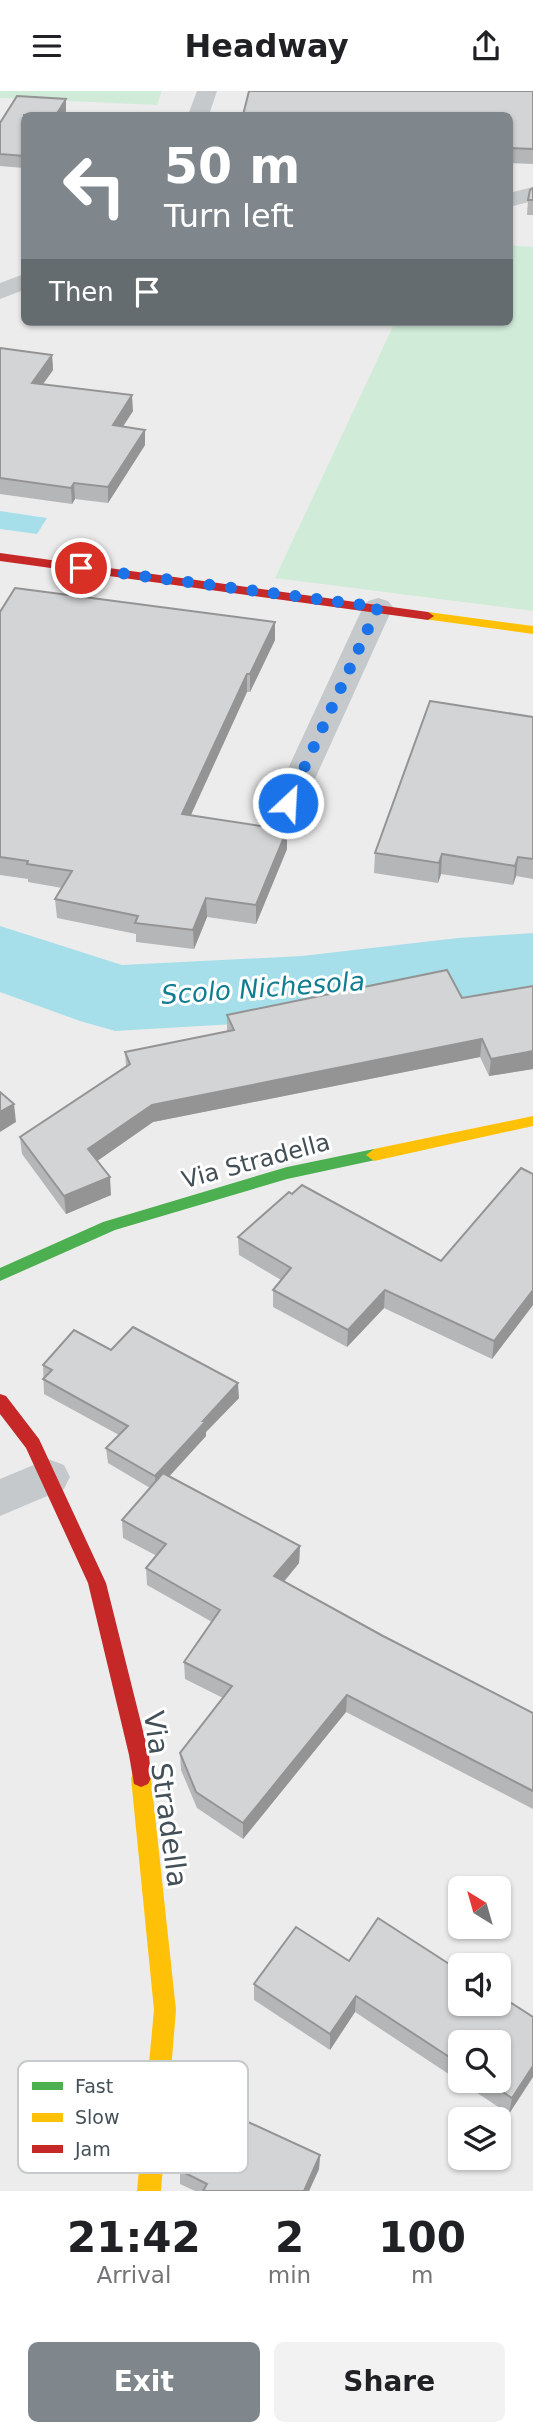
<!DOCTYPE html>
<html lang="en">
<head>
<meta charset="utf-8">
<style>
	body { margin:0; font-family:"DejaVu Sans",sans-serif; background:#f2f2f2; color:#202124; height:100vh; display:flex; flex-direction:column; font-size:26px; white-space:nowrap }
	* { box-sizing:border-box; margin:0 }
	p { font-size:23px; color:#757577 }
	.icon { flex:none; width:38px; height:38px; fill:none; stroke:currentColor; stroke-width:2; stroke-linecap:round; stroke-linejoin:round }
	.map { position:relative; height:2100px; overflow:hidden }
	.sheet { display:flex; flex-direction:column; background:#fff; flex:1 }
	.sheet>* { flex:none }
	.hud { position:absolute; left:21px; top:21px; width:492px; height:214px; border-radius:10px; box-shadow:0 2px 5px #0004; background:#7f878c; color:#fff; overflow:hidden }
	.needle { width:46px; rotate:323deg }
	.buttons { position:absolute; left:448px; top:1785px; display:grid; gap:14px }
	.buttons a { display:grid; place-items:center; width:63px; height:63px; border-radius:10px; background:#fff; box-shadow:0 2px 5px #0004; font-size:35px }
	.pin { position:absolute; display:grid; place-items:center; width:60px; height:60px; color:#fff; margin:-30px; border:4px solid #fff; border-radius:50%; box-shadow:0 2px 7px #0007 }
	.me { position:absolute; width:77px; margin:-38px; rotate:25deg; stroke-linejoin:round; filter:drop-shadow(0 0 5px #0008) }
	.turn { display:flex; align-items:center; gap:24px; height:147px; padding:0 28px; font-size:32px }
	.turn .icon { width:91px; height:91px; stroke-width:2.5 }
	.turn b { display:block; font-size:49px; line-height:60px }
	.then { display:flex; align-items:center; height:66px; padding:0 28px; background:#0003; gap:14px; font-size:26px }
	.eta { display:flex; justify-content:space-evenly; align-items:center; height:119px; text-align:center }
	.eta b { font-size:42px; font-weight:600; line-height:49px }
	.button { display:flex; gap:14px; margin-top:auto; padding:14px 28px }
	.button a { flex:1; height:80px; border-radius:10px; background:#7f878c; color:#fff; font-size:28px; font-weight:600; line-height:80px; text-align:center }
	.button a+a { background:#f2f2f2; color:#202124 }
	header { display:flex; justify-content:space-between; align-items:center; height:91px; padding:0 28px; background:#fff; font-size:32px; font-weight:600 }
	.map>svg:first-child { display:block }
	.green { fill:#d0ecd9 }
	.water { fill:#a6dfe9 }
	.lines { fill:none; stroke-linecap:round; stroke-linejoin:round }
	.river { fill:#a6dfe9; fill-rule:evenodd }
	.street { fill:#c6c9cb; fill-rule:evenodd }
	.fast { fill:#4caf50; fill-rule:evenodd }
	.slow { fill:#ffc107; fill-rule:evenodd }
	.jam { fill:#c62828; fill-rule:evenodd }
	.wall { fill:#b5b6b7; fill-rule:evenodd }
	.shaded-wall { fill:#949495 }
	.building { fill:#d3d4d5; stroke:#949495; stroke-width:2 }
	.route { stroke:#1a73e8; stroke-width:12; stroke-dasharray:0 21.6 }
	.labels { text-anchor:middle; stroke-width:6; stroke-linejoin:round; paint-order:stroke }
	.street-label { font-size:24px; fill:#445058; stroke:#fff }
	.water-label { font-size:26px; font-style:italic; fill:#107d91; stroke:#fff }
	.near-street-label { font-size:28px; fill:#445058; stroke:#fff }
	.key { fill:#fff; stroke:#c7cacd; stroke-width:2 }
	.key-label { font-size:19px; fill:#445058 }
</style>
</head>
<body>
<header><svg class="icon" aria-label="menu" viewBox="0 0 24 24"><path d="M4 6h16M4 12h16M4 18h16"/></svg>Headway<svg class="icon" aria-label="share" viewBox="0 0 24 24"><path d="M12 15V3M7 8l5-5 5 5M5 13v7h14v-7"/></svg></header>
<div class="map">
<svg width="533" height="2100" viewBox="0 0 533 2100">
	<rect width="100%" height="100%" fill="#edecec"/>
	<g class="green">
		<polygon points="0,0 162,0 157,14 0,7"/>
		<polygon points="509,154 533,156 533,520 275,487 395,231 509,231"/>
	</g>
	<polygon class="water" points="0,420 47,427 37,443 0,438"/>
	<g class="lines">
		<polygon class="river" points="0,835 122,874 302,865 458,847 533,842 533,906 458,911 302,929 115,940 80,930 0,901"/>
		<g class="street">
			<polygon points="197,0 217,0 209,24 188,24"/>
			<polygon points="533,96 533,110 509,116 509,102"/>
			<polygon points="24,183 24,199 0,208 0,192"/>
			<polygon points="378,507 388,510 393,516 304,712 300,719 288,722 276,719 272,712 363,516 368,510"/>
			<polygon points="48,1368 64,1374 70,1386 64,1398 0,1425 0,1388"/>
		</g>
		<polygon class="fast" points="374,1058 382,1064 380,1068 287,1088 115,1139 0,1190 0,1177 103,1131 287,1076"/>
		<g class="slow">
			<polygon points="428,521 533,535 533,543 424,528 424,522"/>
			<polygon points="533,1025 533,1035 374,1070 366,1064 374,1058"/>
			<polygon points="141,1678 148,1681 151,1687 176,1919 161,2100 137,2100 154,1919 131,1687 134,1681"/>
		</g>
		<g class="jam">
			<polygon points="0,462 428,521 434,525 428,529 0,470"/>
			<polygon points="0,1303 6,1305 39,1348 106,1492 149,1664 151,1687 148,1693 141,1696 134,1693 129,1664 88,1492 26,1357 0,1323"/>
		</g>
	</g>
	<g class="wall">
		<polygon points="533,0 533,73 509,72 509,24"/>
		<polygon points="17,5 66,8 66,20 64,24 24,24 24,77 0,75 0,32"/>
		<polygon points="533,97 533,124 527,124 528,109"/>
		<polygon points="0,257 52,264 53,279 43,293 133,320 123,336 145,354 108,412 75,408 72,413 0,403"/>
		<polygon points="0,521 275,531 275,549 250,601 247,601 191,724 287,758 256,833 207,826 194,858 136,851 136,843 57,827 55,808 62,797 28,791 28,788 0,784"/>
		<polygon points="533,626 533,788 516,785 513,794 441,783 438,792 374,782 375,762"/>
		<polygon points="533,895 533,978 489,985 480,966 153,1031 97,1070 111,1104 66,1123 22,1063 20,1046 126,975 125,961 227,940 227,924 462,907"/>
		<polygon points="533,1083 533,1214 492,1268 384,1217 347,1256 273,1216 273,1199 281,1189 239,1164 238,1146 441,1170"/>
		<polygon points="111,1259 239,1307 206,1341 206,1345 169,1385 300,1455 299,1472 284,1491 383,1545 533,1622 533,1718 346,1621 243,1748 197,1717 181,1679 180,1662 223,1607 185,1588 184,1571 212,1531 147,1494 146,1477 157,1465 123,1447 122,1429 150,1397 108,1372 106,1357 119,1344 44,1303 43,1274"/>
		<path d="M349 1870 533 1926 509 2023 355 1921 330 1959 254 1909V1893ZM460 1951 499 1990H460Z"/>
		<polygon points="320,2064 319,2078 309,2100 195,2100 180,2093 180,2077"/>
	</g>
	<g class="shaded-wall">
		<polygon points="66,8 66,20 64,24 56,24"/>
		<polygon points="52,264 53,279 33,307 32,292"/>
		<polygon points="132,304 133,320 113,350 113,334"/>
		<polygon points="145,339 145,354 108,412 108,396"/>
		<polygon points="74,392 75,408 72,413 71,397"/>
		<polygon points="275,531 275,549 250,601 250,583"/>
		<polygon points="247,583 247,601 183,741 182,723"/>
		<polygon points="287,739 287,758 256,833 256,814"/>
		<polygon points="442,763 441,783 438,792 439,772"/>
		<polygon points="518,766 516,785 513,794 515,775"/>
		<polygon points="206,807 207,826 194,858 193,839"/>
		<polygon points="482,948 480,966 153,1031 90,1075 88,1058 152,1014"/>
		<polygon points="533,960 533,978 489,985 491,968"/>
		<polygon points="14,1013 16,1031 0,1041 0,1021"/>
		<polygon points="110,1086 111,1104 66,1123 64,1105"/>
		<polygon points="385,1199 384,1217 347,1256 348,1239"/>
		<polygon points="533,1199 533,1214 492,1268 494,1250"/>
		<polygon points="238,1292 239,1307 206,1341 206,1345 156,1400 155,1385 203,1330"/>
		<polygon points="300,1455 299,1472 274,1502 274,1485"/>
		<polygon points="347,1604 346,1621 243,1748 243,1732"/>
		<polygon points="356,1905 355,1921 330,1959 330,1943"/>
		<polygon points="533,1975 533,1986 509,2023 512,2007"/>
		<polygon points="320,2064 319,2078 309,2100 304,2100"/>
	</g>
	<g class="building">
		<polygon points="249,0 533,0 533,58 509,57 509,24 243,24"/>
		<polygon points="17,5 66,8 56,24 24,24 24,65 0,63 0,32"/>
		<polygon points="533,97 533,109 528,109 530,99"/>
		<polygon points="0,257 52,264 32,292 132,304 113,334 145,339 108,396 74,392 71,397 0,387"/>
		<polygon points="15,497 275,531 250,583 247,583 182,723 287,739 256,814 206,807 193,839 135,832 138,825 55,808 72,780 27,773 28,770 0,766 0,521"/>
		<polygon points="430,610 533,626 533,768 518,766 515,775 442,763 439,772 375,762"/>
		<polygon points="447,879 462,907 533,895 533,960 491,968 482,948 152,1014 88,1058 110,1086 64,1105 20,1046 130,973 125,961 234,939 227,924"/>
		<polygon points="0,1001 14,1013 0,1021"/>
		<polygon points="521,1077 533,1083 533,1199 494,1250 385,1199 348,1239 273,1199 291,1177 238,1146 289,1101 292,1103 302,1094 441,1170"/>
		<polygon points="133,1236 238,1292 203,1330 206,1330 155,1385 106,1357 128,1335 43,1288 52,1279 43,1274 74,1239 111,1259"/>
		<polygon points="163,1382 300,1455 274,1485 383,1545 533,1622 533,1700 347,1604 243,1732 196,1701 180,1662 232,1595 184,1571 220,1519 146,1477 166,1453 122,1429"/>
		<polygon points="378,1827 460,1880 460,1913 499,1913 499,1904 533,1926 533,1975 512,2007 486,1990 499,1990 499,1951 460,1951 460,1973 356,1905 330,1943 254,1893 296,1836 349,1870"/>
		<polygon points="211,2014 320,2064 304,2100 203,2100 207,2093 179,2079 180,2077"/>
	</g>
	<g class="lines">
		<polyline class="route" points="81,477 378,516 288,712"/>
	</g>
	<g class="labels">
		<g class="street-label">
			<text transform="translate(256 1070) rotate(-15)" y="8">Via Stradella</text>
		</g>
		<g class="water-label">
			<text transform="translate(263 897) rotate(-4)" y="9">Scolo Nichesola</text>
		</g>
		<g class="near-street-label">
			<text transform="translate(166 1708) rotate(82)" y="10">Via Stradella</text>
		</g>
	</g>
	<rect x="18" y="1970" width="230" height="112" rx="10" class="key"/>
	<rect x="32" y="1991" width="31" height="8" fill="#4caf50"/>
	<rect x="32" y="2022" width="31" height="9" fill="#ffc107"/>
	<rect x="32" y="2054" width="31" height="8" fill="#c62828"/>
	<g class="key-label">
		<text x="75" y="2002">Fast</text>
		<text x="75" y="2033">Slow</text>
		<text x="75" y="2065">Jam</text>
	</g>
</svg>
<div class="buttons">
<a><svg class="needle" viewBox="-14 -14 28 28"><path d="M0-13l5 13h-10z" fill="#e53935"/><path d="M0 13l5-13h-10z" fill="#757577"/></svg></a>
<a><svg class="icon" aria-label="sound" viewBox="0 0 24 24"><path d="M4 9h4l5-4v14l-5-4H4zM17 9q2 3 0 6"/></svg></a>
<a><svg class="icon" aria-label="search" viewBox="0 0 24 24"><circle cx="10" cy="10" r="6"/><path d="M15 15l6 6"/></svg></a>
<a><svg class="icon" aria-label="layers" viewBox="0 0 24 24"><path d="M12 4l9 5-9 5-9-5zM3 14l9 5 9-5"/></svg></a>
</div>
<div class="pin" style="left:81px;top:477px;background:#d93025"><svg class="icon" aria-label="arrive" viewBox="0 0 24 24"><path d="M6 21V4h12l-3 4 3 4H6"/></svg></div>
<svg class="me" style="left:288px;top:712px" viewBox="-20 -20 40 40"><circle r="17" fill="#1a73e8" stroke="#fff" stroke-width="3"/><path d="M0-11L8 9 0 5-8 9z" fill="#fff"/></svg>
<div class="hud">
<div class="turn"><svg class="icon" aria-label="left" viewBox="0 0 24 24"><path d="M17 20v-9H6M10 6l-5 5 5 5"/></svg><div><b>50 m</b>Turn left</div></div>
<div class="then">Then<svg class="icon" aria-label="arrive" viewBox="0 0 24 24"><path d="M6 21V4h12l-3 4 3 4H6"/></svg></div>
</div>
</div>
<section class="sheet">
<div class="eta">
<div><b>21:42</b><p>Arrival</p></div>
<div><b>2</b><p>min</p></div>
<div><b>100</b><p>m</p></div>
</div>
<div class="button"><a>Exit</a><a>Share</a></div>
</section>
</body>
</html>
